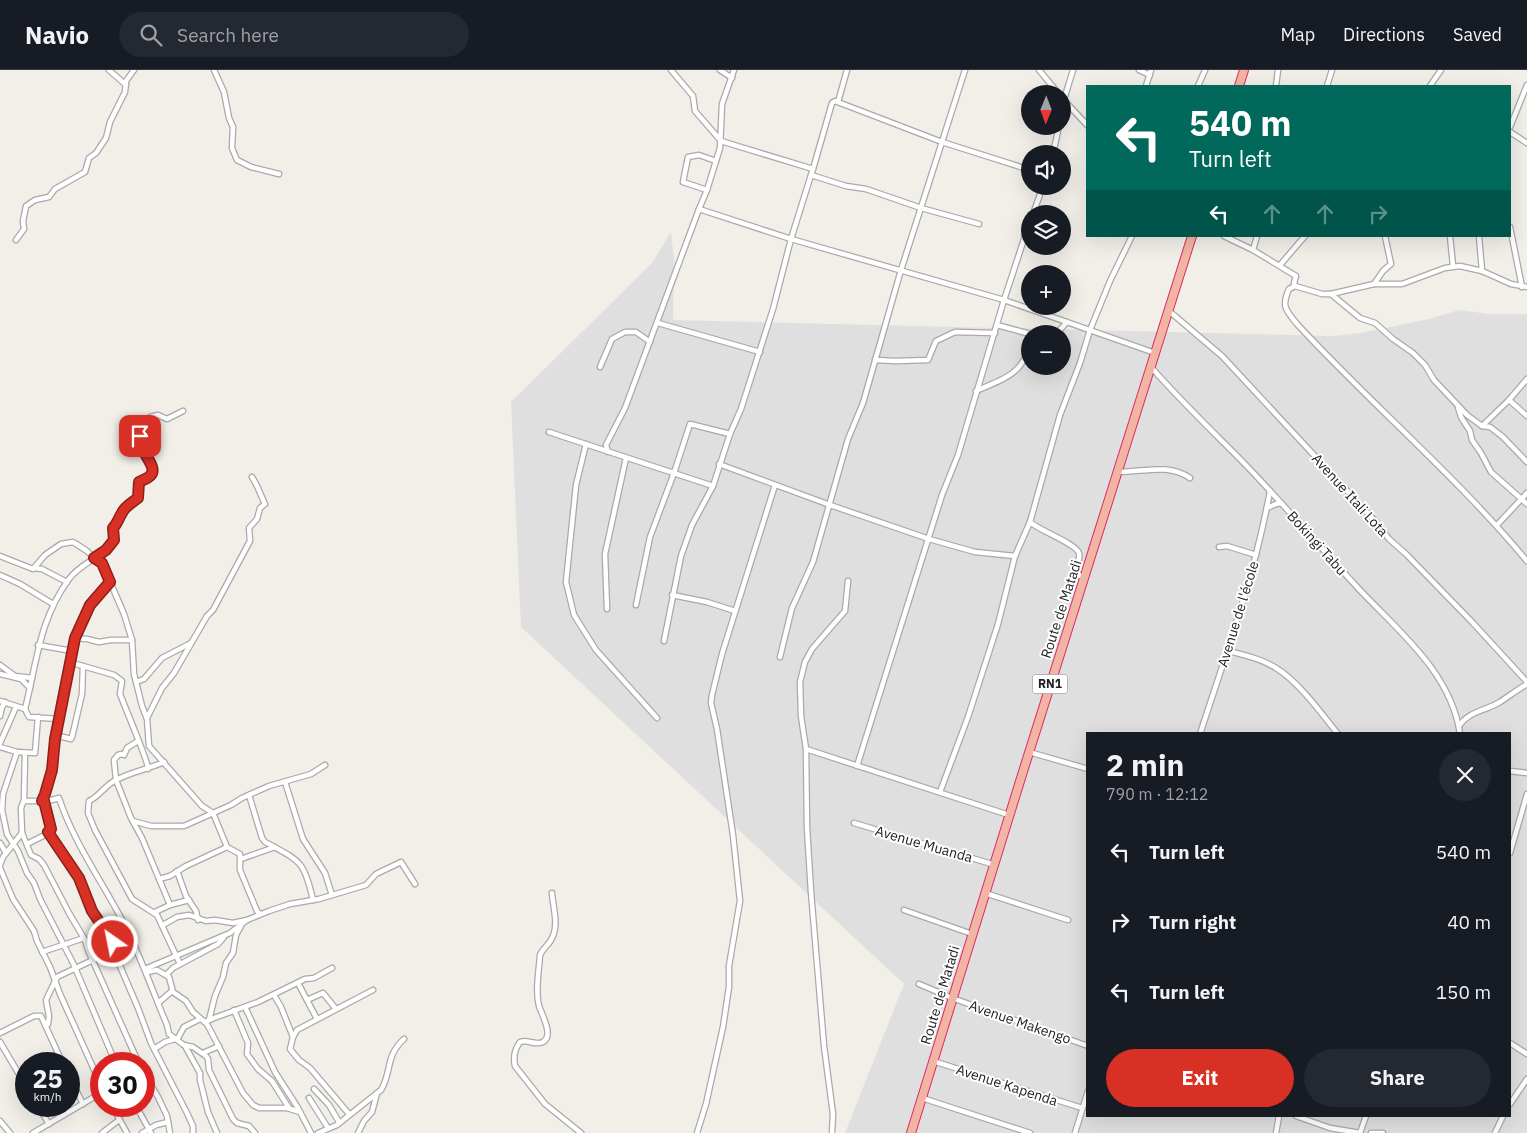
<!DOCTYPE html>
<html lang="en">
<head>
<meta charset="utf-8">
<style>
	body { margin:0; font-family:"IBM Plex Sans",sans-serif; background:#242831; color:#f1f3f6; height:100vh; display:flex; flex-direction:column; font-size:19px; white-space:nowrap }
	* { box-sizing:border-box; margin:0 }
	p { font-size:16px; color:#9ea1a6 }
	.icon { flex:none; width:28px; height:28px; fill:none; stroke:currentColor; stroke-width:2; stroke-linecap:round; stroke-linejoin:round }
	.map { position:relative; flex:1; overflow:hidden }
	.drawer { position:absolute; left:1086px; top:662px; width:425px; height:385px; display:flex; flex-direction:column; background:#171b24; border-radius:0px; box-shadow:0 5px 20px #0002 }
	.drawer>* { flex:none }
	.guide { position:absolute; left:1086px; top:15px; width:425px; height:152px; border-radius:0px; box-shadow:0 5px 20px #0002; background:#00695c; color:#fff; overflow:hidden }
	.needle { width:32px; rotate:181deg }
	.buttons { position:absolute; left:1021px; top:15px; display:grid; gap:10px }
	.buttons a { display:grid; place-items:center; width:50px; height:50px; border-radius:50%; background:#171b24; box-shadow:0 5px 20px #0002; font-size:25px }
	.speed { position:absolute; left:15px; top:982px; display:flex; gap:10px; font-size:25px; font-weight:700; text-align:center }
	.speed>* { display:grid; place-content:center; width:65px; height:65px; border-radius:50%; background:#171b24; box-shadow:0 5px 20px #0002; line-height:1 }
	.speed small { font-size:12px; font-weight:400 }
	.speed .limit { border:8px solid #d22; background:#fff; color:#111 }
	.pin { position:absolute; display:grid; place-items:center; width:42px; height:42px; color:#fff; margin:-21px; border-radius:10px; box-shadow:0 2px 8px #0006 }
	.me { position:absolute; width:55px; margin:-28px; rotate:327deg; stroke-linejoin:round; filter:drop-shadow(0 0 4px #0008) }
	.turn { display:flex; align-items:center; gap:18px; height:105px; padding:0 20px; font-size:22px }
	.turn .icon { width:65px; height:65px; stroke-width:2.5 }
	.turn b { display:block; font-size:35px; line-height:42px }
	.lanes { display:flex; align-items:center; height:48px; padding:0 20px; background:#0003; justify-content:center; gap:25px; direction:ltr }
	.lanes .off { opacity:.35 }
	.round { display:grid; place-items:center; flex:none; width:52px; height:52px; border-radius:26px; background:#242831 }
	.summary { display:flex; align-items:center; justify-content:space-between; height:85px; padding:0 20px }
	h1 { font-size:30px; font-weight:800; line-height:38px }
	.primary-button { display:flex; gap:10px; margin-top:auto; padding:10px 20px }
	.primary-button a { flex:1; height:58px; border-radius:30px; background:#d93025; color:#fff; font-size:20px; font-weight:800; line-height:58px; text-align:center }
	.primary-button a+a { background:#242831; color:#f1f3f6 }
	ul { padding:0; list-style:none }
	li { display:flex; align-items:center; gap:15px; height:70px; padding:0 20px }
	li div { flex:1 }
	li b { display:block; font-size:19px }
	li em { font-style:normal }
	header { display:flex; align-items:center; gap:30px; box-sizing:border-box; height:70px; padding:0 25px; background:#171b24; border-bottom:1px solid #363941 }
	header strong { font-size:24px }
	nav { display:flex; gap:28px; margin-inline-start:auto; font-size:18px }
	.search { width:350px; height:45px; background:#242831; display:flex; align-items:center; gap:12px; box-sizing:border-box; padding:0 18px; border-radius:28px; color:#9ea1a6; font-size:19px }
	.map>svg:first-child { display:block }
	.residential { fill:#e0dfdf; fill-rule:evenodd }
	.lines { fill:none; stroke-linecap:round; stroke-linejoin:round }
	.minor-casing { stroke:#a9a9a9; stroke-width:7 }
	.trunk-casing { stroke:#dc2a67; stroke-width:10 }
	.minor { stroke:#fff; stroke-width:4.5 }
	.trunk { stroke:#f2b4a3; stroke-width:8 }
	.route-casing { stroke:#8d1f18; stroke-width:12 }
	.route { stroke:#d93025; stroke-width:9 }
	.labels { text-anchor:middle; stroke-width:4; stroke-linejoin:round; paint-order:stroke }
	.shield { fill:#fff; stroke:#646464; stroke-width:1 }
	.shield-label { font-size:12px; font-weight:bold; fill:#222 }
	.street-label { font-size:14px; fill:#222; stroke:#fff }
</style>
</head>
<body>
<header>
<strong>Navio</strong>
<div class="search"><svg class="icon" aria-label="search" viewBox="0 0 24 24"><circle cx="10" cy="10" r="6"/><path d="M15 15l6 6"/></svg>Search here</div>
<nav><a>Map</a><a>Directions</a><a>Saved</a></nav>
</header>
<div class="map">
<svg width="1527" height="1063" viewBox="0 0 1527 1063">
	<rect width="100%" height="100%" fill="#f2efe9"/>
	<path class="residential" d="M671 162 674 189 673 250 1332 266 1361 263 1429 249 1459 240 1490 244H1527V1063H845L904 914 521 557 511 332 652 193ZM1030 264H1062V296H1030ZM1088 664H1510V1046H1088Z"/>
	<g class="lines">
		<defs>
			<g id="minor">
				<polyline points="109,0 126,15"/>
				<polyline points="214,0 224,22 229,48 233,57 232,78 237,90 251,97 279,104"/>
				<polyline points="671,0 693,26 695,41 721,71 813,99 811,105 846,116 866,119 921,138 979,154"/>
				<polyline points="720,0 732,8"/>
				<polyline points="1039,0 1059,24"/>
				<polyline points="1139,0 1150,5"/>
				<polyline points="1146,16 1151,0"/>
				<polyline points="1198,16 1205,0"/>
				<polyline points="1276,16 1278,0"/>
				<polyline points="1327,16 1332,0"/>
				<polyline points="1430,16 1441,0"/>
				<polyline points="1062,28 1088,56"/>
				<polyline points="838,32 847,0"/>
				<polyline points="1062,36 1073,0"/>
				<polyline points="1510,57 1527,15"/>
				<polyline points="1510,62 1527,73"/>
				<polyline points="1053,84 1059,56"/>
				<polyline points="813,99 832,33 835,31 942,72 1030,100"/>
				<polyline points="707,120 683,112 688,87 699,85 716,91"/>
				<polyline points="699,139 791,169 1004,230 1155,283"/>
				<polyline points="1033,144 1043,116"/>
				<polyline points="1510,157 1522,217"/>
				<path d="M1224 166 1253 180 1296 206 1294 213 1295 216 1289 219C1281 237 1286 240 1297 254 1372 335 1456 406 1527 491"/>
				<polyline points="1450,166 1453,196"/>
				<polyline points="1479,166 1482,201"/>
				<polyline points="16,170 24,159 23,151 26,136 35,130 49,127 55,119 85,102 89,88 96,83 106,68 110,52 125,22 126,11 134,0"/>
				<polyline points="1253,180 1257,166"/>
				<polyline points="1280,195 1305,166"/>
				<polyline points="1374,214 1383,201 1391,194 1385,166"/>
				<polyline points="1295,216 1322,224 1331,224 1374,214 1402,214 1445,198 1460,196 1482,201 1511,214 1527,217"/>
				<polyline points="1331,224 1360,248 1375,253 1393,269 1413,283 1425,295 1434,310 1467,345 1482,356 1490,357 1503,367 1527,392"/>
				<polyline points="1169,241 1222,286 1376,452 1389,469 1406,484 1473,553 1527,612"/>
				<polyline points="658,253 760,282"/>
				<polyline points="997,255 1030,264"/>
				<polyline points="1056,264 1067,252"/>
				<polyline points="875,290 896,291 928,290 936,271 955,262 995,263"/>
				<polyline points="600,297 612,269 625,262 636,262 650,272"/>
				<path d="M1151 297C1179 329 1210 359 1240 389 1281 431 1318 475 1358 518 1398 561 1451 602 1460 664"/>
				<path d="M976 321C989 315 1008 309 1018 298 1023 293 1024 287 1030 283"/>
				<polyline points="1509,330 1527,346"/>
				<polyline points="1458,337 1461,347 1470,361 1472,370 1481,383 1491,402 1527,434"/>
				<polyline points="1482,356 1509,330 1527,309"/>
				<polyline points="549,362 713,416"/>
				<polyline points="586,374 576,415 566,512 574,545 596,580 657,648"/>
				<polyline points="608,382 606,375 625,338 699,139 707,120 720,78 722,34 734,0"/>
				<polyline points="719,394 830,435 929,469 975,482 1015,486"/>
				<path d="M1119 402C1145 402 1167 393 1190 408"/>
				<polyline points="1267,438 1276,434 1281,433"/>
				<path d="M1030 452C1040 461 1075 473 1079 483 1081 489 1075 496 1076 502L1084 509"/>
				<polyline points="1497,455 1527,423"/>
				<polyline points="1219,477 1227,476 1256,485"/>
				<polyline points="0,486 33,499 45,485 61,474 73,472 87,481 94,488 102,493 124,544 132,570 134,604 142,636 147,649 149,676 202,736 213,743 227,777 240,784 240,800 257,841 260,844"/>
				<polyline points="34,498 42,499 67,512"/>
				<polyline points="0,505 20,514 53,534"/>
				<polyline points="672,525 707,532 735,541"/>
				<polyline points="636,535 650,467 674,403 690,354 730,364"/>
				<polyline points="607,539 605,484 626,388"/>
				<polyline points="75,568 87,569 99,572 111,570 132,570"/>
				<polyline points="664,571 681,486 692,455 713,416 730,364 741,339 773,239 791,169 811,105"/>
				<polyline points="38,575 72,581"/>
				<path d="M1228 581C1244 585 1262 589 1276 598 1299 612 1321 643 1338 664"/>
				<polyline points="780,587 792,538 813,492 848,369 863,333 901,200 965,0"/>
				<path d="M69 592 114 605 122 611 120 624 122 629C126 640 149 693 148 699"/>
				<polyline points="0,595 15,606 32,608"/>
				<polyline points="0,604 21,609 30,618"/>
				<polyline points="136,612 144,609 162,588 191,573"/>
				<polyline points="0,631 25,639"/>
				<polyline points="0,646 2,637 5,632"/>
				<path d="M147 648 162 618 174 603 207 546 213 540 250 471 249 458 257 449 260 438 265 434C260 424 258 416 252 407"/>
				<path d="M59 649 29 647 25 639C37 592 39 550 69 509 81 492 105 487 115 469L113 458C118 453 118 449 122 443 125 436 132 433 138 428L139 412 151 405V392L143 381 139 373 140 366 147 357 150 347 158 345 167 349 183 341"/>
				<path d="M1459 656C1469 641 1485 641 1500 632 1509 626 1517 620 1527 614"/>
				<path d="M1200 664C1226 584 1255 504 1270 421"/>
				<polyline points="55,665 71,669 72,667 82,624 83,596"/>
				<polyline points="138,671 127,678 124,685 122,684 118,685 114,690 116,710 131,748 142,768 170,835"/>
				<polyline points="0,673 16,637"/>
				<polyline points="0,677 17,682 35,683 38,647"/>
				<polyline points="806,679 1009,745"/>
				<polyline points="17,682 3,724 2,740 7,764 18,781 27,803 34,813 40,829 73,893 116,994"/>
				<polyline points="1029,682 1088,699"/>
				<polyline points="25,683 24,730 21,738 22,763 31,785 39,789 44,795 69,843 85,870 88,880 139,994"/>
				<path d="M164 692C148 699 131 702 116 710 105 715 100 726 89 731L88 743 95 760 132 829 157 845 180 894"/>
				<polyline points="857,696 942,425 958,385 1004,230 1030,151"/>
				<polyline points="1510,701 1527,703"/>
				<polyline points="285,712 303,769 325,803 332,825"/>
				<polyline points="940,722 968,647 998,554 1015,486 1030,452 1060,345 1080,293 1090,260 1110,211 1132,166"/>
				<path d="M249 725 262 768 265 772C300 791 304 790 313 830"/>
				<path d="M24 731H48L59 728C73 771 101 810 122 850 140 884 152 920 167 955L169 964 185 976 200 1003V1010L208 1042 217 1063"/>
				<polyline points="42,731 45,724 52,700 55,669 75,568 91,535 110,512"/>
				<polyline points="133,751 151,756 184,756 231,735 242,728 269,716 311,704 325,695"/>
				<polyline points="854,753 995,795"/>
				<polyline points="48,762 79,808 92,841 112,871 117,889 138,938 151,973 187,1043 193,1056 193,1063"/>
				<polyline points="0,773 6,783"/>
				<polyline points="27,774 43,766 51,759 44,731"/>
				<polyline points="1510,783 1527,724"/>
				<polyline points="241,789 275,777"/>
				<polyline points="0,795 3,787 22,763"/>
				<polyline points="0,798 13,829 34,861 37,871 50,897 60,924 101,1015"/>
				<polyline points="177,801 186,826 196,841 198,850"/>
				<polyline points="159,809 170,806 186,796 227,777"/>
				<path d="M552 823C553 837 559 855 552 868 549 875 543 878 540 885 539 901 535 920 539 936 542 945 554 966 543 972 535 976 528 969 520 972 514 980 513 987 515 996L545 1034 581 1063"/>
				<polyline points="985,823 1068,850"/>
				<polyline points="904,840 972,864"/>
				<polyline points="155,842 170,835 189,830"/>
				<polyline points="163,855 177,847 189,845 206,851 215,850 233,853 247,850"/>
				<polyline points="42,882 84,868"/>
				<polyline points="145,899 230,863 247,850 269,841 290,834 319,829 366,815 376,804 401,792 415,814"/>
				<polyline points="147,902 157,900 169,907 173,922 186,931 193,942 207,954 243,1023 253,1035 259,1038 287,1038 300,1042"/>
				<polyline points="166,905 173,898 218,874 224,867"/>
				<polyline points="298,913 317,949"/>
				<polyline points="919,914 952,928 1088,976"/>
				<polyline points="274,925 281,937 293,967"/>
				<polyline points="307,930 323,923 336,939"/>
				<polyline points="158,933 172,921"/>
				<polyline points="245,937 275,1002 298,1038 311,1063"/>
				<polyline points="234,940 248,973 247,984 258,999 272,1011 289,1038"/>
				<polyline points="209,950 215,926 223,907 226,893 233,883 236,865 241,856"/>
				<polyline points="205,952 214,948 258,932 305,909 314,908 332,898"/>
				<polyline points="46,956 48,954 49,946 46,930 57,907 114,880"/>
				<polyline points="0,963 34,946 41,946 63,994"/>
				<polyline points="0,972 26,1016"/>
				<polyline points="1510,973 1527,984"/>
				<polyline points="184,975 193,977 206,986 208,989 209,1000 233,1049 237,1053 249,1056 255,1063"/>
				<polyline points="154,979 165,972 178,968 184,957 200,949"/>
				<polyline points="203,983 219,976"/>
				<polyline points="933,991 1082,1038"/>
				<polyline points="144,1004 158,1027 167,1046 170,1063"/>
				<polyline points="69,1006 83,1034"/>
				<polyline points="314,1019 329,1035 339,1052"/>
				<polyline points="309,1028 328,1058"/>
				<polyline points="922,1028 1030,1063"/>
				<polyline points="1510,1034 1527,1009"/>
				<polyline points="38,1036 49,1054"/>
				<polyline points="112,1036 127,1063"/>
				<polyline points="136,1036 151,1063"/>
				<polyline points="349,1044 310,998 299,990 290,979 293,967 297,960 373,920"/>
				<polyline points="1296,1046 1330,1058 1360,1063"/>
				<polyline points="0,1051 10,1063"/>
				<polyline points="33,1063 101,1023"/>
				<polyline points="102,1063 119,1050"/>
				<polyline points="142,1063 156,1055 168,1052"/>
				<path d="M318 1063 337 1055 381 1020C392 1002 385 986 404 969"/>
				<polyline points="358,1063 364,1051 372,1042 377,1023"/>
				<polyline points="697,1063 706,1034 723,957 729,917 729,896 740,831 733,765 717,659 711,633 712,625 722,584 775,415"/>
				<polyline points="832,1063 833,1044 824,976 811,822 807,758 806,679 801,646 800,612 805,592 812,579 845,541 848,511"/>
				<polyline points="1075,1063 1088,1021"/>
				<polyline points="1276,1063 1279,1046"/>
				<polyline points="1360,1063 1366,1046"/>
				<polyline points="1371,1063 1383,1063"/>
				<polyline points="1495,1063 1503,1046"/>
			</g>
			<g id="trunk">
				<polyline points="1239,16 1244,0"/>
				<polyline points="911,1063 1021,708 1192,166"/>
			</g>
		</defs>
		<use href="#minor" class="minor-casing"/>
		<use href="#trunk" class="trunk-casing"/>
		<use href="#minor" class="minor"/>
		<use href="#trunk" class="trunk"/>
	</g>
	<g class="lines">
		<defs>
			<path id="route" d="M113 872 92 841 79 808 48 762 51 759 44 731H42L45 724 52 700 55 669 75 568 90 535 110 512 102 493 94 488 106 480 114 470 113 458C118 453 118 449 122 443 125 436 132 433 138 428L139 412C142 410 147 409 150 406 160 397 138 382 140 366"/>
		</defs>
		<use href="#route" class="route-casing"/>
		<use href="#route" class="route"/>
	</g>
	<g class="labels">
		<rect class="shield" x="1032.5" y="604.5" width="35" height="19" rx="4"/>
		<g class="shield-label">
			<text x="1050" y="618">RN1</text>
		</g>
		<g class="street-label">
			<text transform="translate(1350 425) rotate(48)" y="5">Avenue Itali Lota</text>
			<text transform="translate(1317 473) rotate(48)" y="5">Bokingi Tabu</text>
			<text transform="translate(1061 539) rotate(-72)" y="5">Route de Matadi</text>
			<text transform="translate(1238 544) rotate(-73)" y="5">Avenue de l'école</text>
			<text transform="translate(924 774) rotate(16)" y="5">Avenue Muanda</text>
			<text transform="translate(940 925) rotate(-73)" y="5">Route de Matadi</text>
			<text transform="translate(1020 952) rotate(19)" y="5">Avenue Makengo</text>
			<text transform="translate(1007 1015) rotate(18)" y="5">Avenue Kapenda</text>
		</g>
	</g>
</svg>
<div class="buttons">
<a><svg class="needle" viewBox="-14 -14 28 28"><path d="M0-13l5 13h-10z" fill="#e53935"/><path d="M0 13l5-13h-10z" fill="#9ea1a6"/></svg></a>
<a><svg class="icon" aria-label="sound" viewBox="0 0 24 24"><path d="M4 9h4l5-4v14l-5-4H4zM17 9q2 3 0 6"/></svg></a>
<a><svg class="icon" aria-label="layers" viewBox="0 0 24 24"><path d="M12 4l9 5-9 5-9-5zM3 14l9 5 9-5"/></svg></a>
<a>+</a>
<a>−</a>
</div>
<div class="speed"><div>25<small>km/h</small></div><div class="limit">30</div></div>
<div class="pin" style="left:140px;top:366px;background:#d93025"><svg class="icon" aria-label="arrive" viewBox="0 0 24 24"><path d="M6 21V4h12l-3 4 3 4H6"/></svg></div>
<svg class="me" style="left:113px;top:872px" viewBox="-20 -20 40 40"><circle r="17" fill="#d93025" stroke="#fff" stroke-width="3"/><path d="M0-11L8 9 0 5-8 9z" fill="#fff"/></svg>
<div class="guide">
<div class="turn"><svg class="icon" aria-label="left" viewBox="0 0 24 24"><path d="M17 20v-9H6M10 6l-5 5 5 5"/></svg><div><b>540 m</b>Turn left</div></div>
<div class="lanes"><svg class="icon" aria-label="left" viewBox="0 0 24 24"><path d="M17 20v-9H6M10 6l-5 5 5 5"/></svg><svg class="icon off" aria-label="ahead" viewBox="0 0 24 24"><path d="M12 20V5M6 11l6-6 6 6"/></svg><svg class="icon off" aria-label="ahead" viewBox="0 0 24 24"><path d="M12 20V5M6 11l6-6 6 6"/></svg><svg class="icon off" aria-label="right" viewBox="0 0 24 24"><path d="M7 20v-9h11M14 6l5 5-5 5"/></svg></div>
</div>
<section class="drawer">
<div class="summary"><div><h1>2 min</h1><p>790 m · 12:12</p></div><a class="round"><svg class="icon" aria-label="close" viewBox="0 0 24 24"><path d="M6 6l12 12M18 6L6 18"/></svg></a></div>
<ul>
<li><svg class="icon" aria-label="left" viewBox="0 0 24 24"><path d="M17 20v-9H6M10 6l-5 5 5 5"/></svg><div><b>Turn left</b></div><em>540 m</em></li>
<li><svg class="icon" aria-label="right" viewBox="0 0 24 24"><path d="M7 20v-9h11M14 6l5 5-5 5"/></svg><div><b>Turn right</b></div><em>40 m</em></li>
<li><svg class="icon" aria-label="left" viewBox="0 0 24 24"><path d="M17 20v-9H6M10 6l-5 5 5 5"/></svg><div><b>Turn left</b></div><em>150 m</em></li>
</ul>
<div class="primary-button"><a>Exit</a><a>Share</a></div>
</section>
</div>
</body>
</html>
